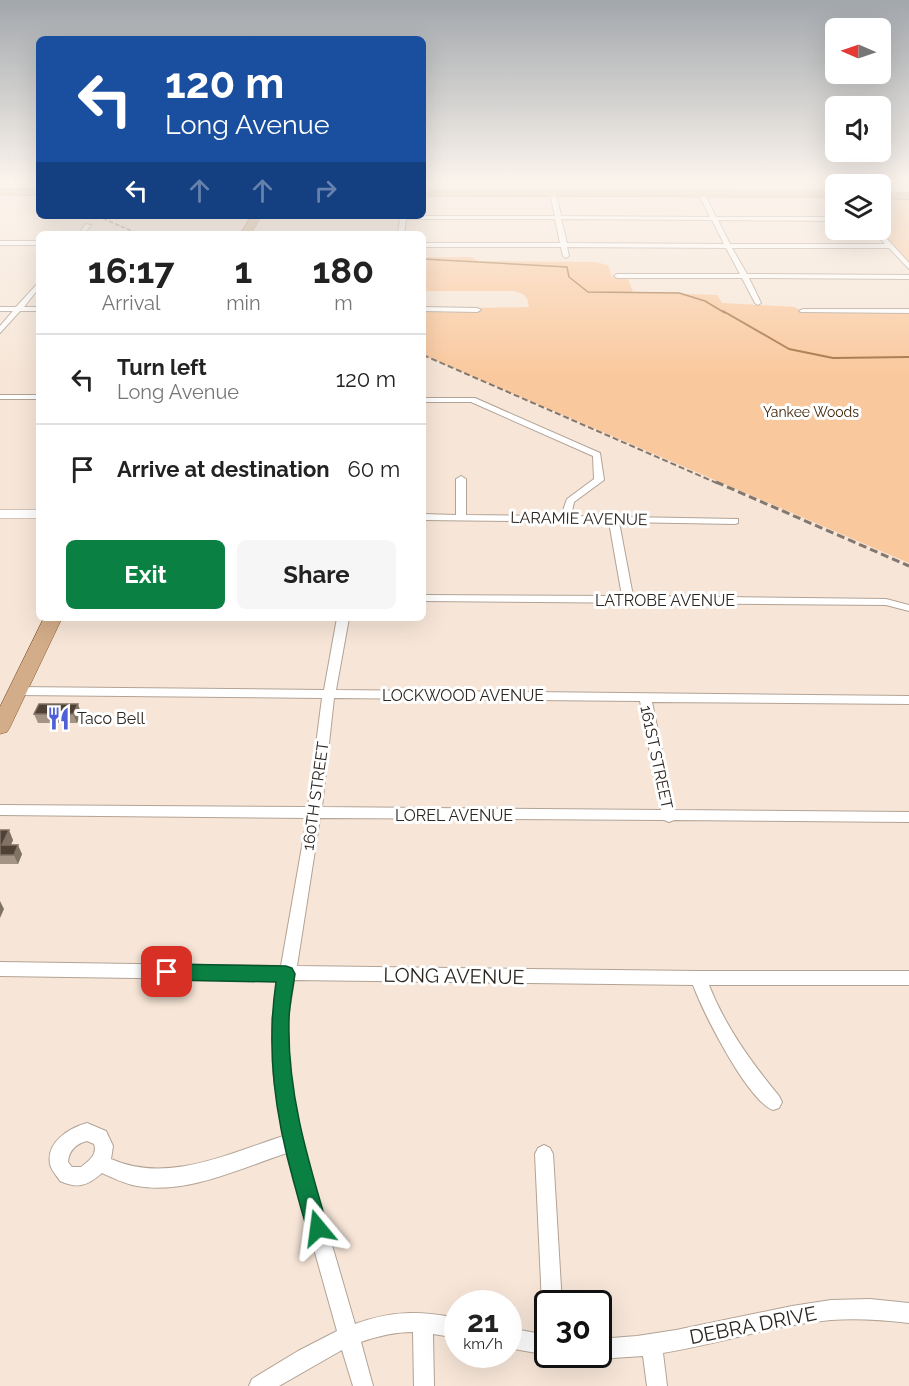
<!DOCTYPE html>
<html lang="en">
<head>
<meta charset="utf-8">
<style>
	body { margin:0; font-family:Raleway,sans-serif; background:#f6f6f6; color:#222; height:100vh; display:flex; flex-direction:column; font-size:22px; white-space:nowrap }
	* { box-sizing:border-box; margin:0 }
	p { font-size:20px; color:#767676 }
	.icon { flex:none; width:33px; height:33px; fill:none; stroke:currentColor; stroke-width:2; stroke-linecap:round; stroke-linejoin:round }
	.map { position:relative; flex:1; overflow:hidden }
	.drawer { position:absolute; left:36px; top:231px; width:390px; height:390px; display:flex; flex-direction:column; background:#fff; border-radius:9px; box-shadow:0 6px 24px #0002 }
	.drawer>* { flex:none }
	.hud { position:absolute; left:36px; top:36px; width:390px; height:183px; border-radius:9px; box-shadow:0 6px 24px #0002; background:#1a4fa0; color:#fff; overflow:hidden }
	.needle { width:39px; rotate:272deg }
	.buttons { position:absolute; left:825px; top:18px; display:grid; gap:12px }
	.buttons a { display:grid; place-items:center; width:66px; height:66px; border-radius:9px; background:#fff; box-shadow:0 6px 24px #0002; font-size:30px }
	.speed { position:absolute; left:444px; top:1290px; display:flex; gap:12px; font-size:30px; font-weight:700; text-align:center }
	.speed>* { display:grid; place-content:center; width:78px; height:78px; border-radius:50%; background:#fff; box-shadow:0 6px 24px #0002; line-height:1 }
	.speed small { font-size:15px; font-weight:400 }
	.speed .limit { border:3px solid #111; border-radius:9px; background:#fff; color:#111 }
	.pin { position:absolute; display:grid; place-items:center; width:51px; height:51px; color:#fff; margin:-26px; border-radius:12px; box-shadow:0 3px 9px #0006 }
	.me { position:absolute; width:66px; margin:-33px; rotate:344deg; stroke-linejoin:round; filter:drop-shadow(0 0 4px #0008) }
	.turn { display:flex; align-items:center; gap:21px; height:126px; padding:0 30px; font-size:27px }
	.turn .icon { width:78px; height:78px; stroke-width:2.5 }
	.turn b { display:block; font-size:42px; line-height:51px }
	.lanes { display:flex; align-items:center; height:57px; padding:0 30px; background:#0003; justify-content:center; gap:30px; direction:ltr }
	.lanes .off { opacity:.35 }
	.eta { display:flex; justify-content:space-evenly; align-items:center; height:102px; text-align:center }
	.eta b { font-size:36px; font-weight:700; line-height:42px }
	.primary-button { display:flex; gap:12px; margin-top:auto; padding:12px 30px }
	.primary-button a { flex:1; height:69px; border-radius:9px; background:#0b8043; color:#fff; font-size:24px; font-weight:700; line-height:69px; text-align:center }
	.primary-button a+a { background:#f6f6f6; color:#222 }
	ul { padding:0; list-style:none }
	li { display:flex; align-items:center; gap:18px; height:90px; padding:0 30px; border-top:2px solid #e0e0e0 }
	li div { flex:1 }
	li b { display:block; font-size:22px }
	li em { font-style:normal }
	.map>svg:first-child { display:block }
	.green { fill:#fac89d }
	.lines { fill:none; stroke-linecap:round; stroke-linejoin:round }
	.stream-far1 { stroke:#a67343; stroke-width:1.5 }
	.stream { stroke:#a67343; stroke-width:2 }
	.minor-casing { stroke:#b3a395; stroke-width:2 }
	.tertiary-casing { stroke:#b3a395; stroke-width:1 }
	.primary-casing { stroke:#855a31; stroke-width:1 }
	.minor { fill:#fff; fill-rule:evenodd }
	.tertiary { fill:#fff; fill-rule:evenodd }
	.primary { fill:#d3ad89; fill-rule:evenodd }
	.rail-far2 { stroke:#83786f; stroke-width:1.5; stroke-dasharray:4.5 2; stroke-linecap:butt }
	.rail-far1 { stroke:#83786f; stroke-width:2; stroke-dasharray:6 3; stroke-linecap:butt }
	.rail { stroke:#83786f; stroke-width:3; stroke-dasharray:8 4; stroke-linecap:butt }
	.wall { fill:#a39486 }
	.shaded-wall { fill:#817266 }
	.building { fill:#4f4135; stroke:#817266; stroke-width:1.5 }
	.route { fill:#0b8043; stroke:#07532c; stroke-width:1.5 }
	.labels { text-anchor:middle; stroke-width:6; stroke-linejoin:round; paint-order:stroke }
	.far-park-label { font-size:14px; fill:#412507; stroke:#fff }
	.street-label { font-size:16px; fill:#2b2520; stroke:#fff }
	.poi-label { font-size:16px; fill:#2b2520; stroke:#fff; text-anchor:start }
	.near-street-label { font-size:20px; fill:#2b2520; stroke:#fff }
</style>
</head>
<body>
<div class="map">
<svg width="909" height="1386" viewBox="0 0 909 1386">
	<rect width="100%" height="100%" fill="#f7e6d8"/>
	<g class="green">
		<polygon points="881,196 909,196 909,263 880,230"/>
		<path d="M427 257H472L478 261 595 262 608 265 612 277 628 278 633 292 717 295 722 303 795 307 804 313H909V563L423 355V311L475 312 478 308 529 307C527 295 525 294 513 291H423V272H426Z"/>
	</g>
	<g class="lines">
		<polyline class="stream-far1" points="423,259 567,267 569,277 588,292 679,293 705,301 725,313"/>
		<polyline class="stream" points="723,311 789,349 833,358 909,357"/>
		<defs>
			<g id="minor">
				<polygon points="828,182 833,182 836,192 834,191"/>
				<path d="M553 191 556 193 561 216 710 217 698 193 701 191 704 193 716 217H836V221L718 220 730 244H885L873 230H879L909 263V269L889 248H732L747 274 909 275V279L749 278 761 303 758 305 755 303 742 278H617L614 276 617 274H740L726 248 567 247 569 256 566 258 563 256 561 247H423V243H560L555 219H406L404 234H398L400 218H258L255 216H555L550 193ZM561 219 712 220 724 244 567 243Z"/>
				<polygon points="86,224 91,225 84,234 78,234"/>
				<rect x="0" y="241" width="39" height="4"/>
				<polygon points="39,282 39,288 24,307 39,307 39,311 20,311 0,333 0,326 13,311 0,311 0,307 16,307"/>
				<polygon points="423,307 477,308 481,310 477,312 423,311"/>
				<polygon points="803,309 909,309 909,313 801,312 799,311"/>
				<rect x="0" y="395" width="39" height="4"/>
				<polygon points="423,398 475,398 600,453 604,480 574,502 571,516 738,519 738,523 735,524 619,522 633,596 886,599 909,605 909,611 886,605 423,601 423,595 622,596 609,522 423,520 423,514 456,515 456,479 461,476 466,479 466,515 561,516 567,499 594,479 593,456 471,402 423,402"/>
				<path d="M337 618H349L336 690 909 696V704L652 702 674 810 909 812V822L674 820 669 822 664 820 320 818 297 966 698 971H909V985H709C725 1026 751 1062 779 1096L782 1102 779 1108 773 1110C747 1100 703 1012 693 985L294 980 288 1019 289 1071 302 1142 355 1324C393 1310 419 1311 458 1318V1338L433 1334 434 1386H414L413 1332C395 1332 378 1336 361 1342L373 1386H353L342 1350 279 1386H249L252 1379 298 1351 337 1331 287 1153C241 1168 187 1195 137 1186 125 1184 113 1178 102 1173 87 1186 78 1189 60 1181 57 1176 51 1170 50 1164 46 1142 69 1128 87 1123L106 1131 113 1146 111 1159C167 1184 228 1154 283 1136L273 1071 272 1019 279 980 0 976V962L281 966 307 818 0 815V805L308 807 322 698 18 695 12 691 18 687 324 690ZM334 698 640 701 661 810 322 807ZM87 1141 94 1144C98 1154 89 1161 81 1167H72L68 1162C69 1150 76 1144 87 1141Z"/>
				<polygon points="544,1145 550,1148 553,1154 562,1304 548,1304 548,1312 545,1311 542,1304 535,1154 538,1148"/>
				<path d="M870 1299 909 1303V1323C883 1320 857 1318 831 1320 774 1325 719 1344 663 1353L667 1386H647L643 1356 598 1359 590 1354H598V1339L637 1336 676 1330 792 1306 831 1300Z"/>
				<polygon points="508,1328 548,1335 548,1354 550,1354 548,1355 508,1348"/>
			</g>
			<rect id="tertiary" x="0" y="510" width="39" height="8"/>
			<g id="primary">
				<rect x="0" y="189" width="39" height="6"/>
				<polygon points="423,190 836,191 836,197 423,196"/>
				<rect x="880" y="193" width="29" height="6"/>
				<polygon points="251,216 261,216 251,234 241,234"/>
				<polygon points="44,618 62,618 10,727 7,732 0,734 0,707"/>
			</g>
		</defs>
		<use href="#minor" class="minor-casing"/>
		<use href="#tertiary" class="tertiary-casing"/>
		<use href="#primary" class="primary-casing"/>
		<use href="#minor" class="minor"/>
		<use href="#tertiary" class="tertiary"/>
		<use href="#primary" class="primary"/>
		<g class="rail-far2">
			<polyline points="13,182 39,193"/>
			<polyline points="97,216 139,234"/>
		</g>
		<polyline class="rail-far1" points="423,355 719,484"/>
		<polyline class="rail" points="716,482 909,566"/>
	</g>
	<g class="wall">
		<polygon points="81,713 77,723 38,723 34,714"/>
		<polygon points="0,830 13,840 11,845 22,854 18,864 0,864"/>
	</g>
	<g class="shaded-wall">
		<polygon points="78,704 81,713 77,723 73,714"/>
		<polygon points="9,830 13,840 7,854 2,845"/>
		<polygon points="18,845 22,854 18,864 14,855"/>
		<polygon points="0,901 4,909 0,918"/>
	</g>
	<g class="building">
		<polygon points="39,704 78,704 73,714 34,714"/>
		<polygon points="0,830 9,830 2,845 18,845 14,855 0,855"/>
	</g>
	<linearGradient id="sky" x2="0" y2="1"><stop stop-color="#a2a7ac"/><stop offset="0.48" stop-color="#fbf4ed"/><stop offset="1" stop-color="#fbf4ed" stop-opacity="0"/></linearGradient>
	<rect width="909" height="376" fill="url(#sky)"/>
	<path class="route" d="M167 964 286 966 292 968 295 974C293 989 289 1005 289 1020 287 1092 308 1160 328 1228L325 1236 318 1239 310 1236C303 1219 299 1200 294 1183 275 1115 266 1051 276 982L167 980 161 978 158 972 161 966Z"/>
	<defs>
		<symbol id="restaurant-bare" viewBox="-9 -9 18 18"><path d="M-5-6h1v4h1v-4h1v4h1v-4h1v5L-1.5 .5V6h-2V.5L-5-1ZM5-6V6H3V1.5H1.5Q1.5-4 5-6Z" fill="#4f60d6" stroke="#fff" stroke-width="2.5" paint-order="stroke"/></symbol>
	</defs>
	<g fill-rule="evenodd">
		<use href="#restaurant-bare" x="42" y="702" width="33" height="33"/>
	</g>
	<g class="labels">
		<g class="far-park-label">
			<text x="811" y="417">Yankee Woods</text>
		</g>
		<g class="street-label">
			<text transform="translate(579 518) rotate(1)" y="6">LARAMIE AVENUE</text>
			<text x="665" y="606">LATROBE AVENUE</text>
			<text x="463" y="701">LOCKWOOD AVENUE</text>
			<text transform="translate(657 757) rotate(78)" y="6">161ST STREET</text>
			<text transform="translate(315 796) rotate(-82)" y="6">160TH STREET</text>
			<text x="454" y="821">LOREL AVENUE</text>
		</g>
		<g class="poi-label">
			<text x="77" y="724">Taco Bell</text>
		</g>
		<g class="near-street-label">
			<text transform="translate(454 976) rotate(1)" y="7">LONG AVENUE</text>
			<text transform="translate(753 1325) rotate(-11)" y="7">DEBRA DRIVE</text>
		</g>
	</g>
</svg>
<div class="buttons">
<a><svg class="needle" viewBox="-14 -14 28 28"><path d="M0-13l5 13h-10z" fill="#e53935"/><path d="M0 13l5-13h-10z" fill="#767676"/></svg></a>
<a><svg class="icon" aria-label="sound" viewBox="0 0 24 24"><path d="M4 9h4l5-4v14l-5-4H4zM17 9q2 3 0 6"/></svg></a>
<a><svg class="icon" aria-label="layers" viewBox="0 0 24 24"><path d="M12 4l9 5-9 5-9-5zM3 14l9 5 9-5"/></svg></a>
</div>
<div class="speed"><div>21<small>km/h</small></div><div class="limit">30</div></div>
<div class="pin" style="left:167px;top:972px;background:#d93025"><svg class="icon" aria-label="arrive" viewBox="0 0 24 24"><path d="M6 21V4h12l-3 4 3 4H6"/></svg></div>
<svg class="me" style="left:318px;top:1228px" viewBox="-20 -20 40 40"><path d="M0-17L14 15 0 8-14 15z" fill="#0b8043" stroke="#fff" stroke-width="4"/></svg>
<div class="hud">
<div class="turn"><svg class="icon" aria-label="left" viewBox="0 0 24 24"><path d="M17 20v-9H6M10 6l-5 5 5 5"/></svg><div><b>120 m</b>Long Avenue</div></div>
<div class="lanes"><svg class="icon" aria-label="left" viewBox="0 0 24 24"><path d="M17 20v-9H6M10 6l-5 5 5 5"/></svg><svg class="icon off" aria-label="ahead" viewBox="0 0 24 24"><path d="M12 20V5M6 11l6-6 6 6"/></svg><svg class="icon off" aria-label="ahead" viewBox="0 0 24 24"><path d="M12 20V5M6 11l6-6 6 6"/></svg><svg class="icon off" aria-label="right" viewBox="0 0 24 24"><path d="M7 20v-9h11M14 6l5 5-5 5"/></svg></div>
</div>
<section class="drawer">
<div class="eta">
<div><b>16:17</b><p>Arrival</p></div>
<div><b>1</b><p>min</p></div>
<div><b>180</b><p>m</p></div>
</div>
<ul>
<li><svg class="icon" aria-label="left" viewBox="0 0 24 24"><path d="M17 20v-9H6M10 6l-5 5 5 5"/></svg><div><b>Turn left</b><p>Long Avenue</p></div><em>120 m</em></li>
<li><svg class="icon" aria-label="arrive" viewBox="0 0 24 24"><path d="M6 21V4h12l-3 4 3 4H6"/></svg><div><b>Arrive at destination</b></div><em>60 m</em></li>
</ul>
<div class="primary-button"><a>Exit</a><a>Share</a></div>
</section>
</div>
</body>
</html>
